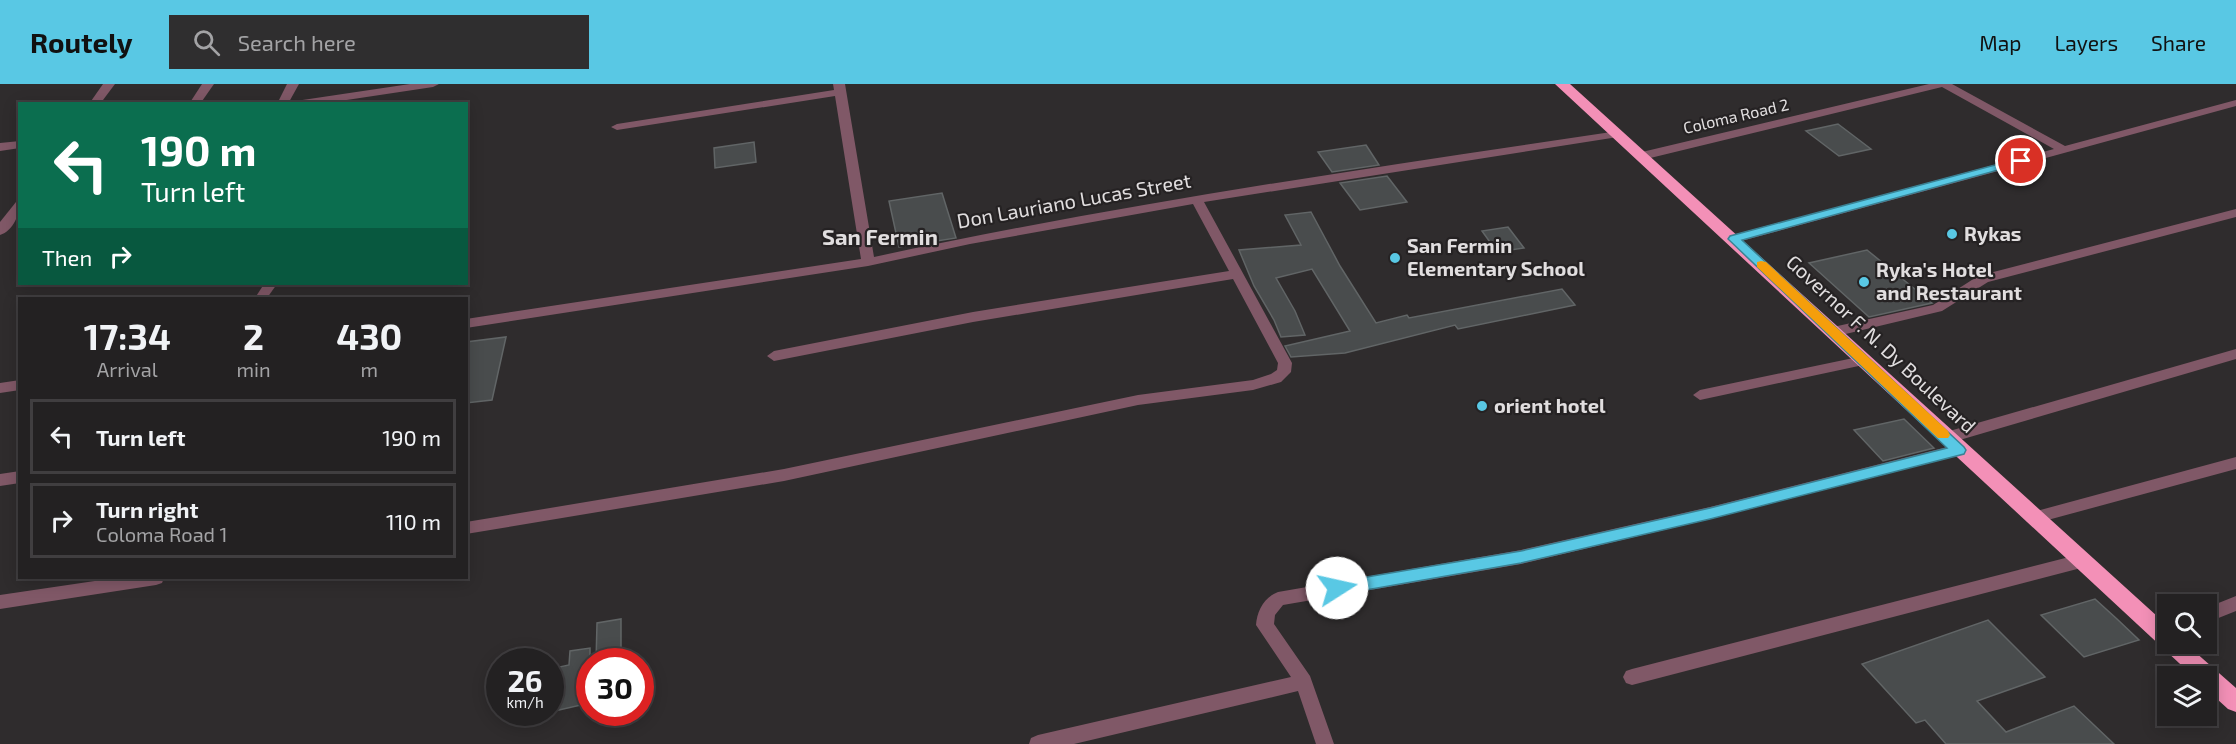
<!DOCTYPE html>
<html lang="en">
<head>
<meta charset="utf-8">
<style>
	body { margin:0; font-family:"Exo 2",sans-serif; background:#2f2e2f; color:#f1f3f6; height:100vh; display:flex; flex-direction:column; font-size:22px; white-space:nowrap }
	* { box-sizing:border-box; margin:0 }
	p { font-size:20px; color:#a3a3a5 }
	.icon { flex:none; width:33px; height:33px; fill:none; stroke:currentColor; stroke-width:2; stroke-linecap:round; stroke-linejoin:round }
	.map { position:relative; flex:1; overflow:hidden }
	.side { position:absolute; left:18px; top:213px; width:450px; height:282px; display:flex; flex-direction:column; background:#232122; border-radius:0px; box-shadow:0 3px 15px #0003,0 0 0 2px #403e40 }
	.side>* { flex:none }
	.hud { position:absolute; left:18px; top:18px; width:450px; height:183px; border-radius:0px; box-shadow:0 3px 15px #0003,0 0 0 2px #403e40; background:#0b6e4f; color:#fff; overflow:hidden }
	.controls { position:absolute; left:2157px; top:510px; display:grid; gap:12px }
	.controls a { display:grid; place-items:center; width:60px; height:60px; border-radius:0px; background:#232122; box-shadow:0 3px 15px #0003,0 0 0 2px #403e40; font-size:30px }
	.speed { position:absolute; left:486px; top:564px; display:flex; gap:12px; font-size:30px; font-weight:700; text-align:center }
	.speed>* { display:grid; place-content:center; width:78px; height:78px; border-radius:50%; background:#232122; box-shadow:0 3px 15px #0003,0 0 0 2px #403e40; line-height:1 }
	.speed small { font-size:15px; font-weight:400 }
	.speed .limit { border:9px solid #d22; background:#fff; color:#111 }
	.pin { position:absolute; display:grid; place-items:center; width:51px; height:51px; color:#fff; margin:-26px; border:3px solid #fff; border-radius:50%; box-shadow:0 2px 6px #0007 }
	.me { position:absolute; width:66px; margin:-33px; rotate:80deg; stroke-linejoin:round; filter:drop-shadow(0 0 4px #0008) }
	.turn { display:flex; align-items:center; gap:21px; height:126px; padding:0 24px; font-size:27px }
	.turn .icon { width:78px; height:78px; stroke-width:2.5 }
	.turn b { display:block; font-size:42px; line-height:51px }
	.then { display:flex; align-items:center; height:57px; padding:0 24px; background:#0003; gap:12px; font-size:22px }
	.eta { display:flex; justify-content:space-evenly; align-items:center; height:102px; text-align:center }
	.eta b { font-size:36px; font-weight:700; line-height:42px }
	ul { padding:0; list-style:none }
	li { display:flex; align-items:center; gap:18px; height:75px; margin:0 12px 9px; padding:0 12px; border:3px solid #403e40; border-radius:0px }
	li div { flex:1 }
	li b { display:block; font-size:22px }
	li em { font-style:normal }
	header { display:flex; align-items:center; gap:36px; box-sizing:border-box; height:84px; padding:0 30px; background:#59c8e4; color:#111 }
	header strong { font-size:28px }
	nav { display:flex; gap:33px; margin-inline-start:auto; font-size:21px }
	.search { width:420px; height:54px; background:#2f2e2f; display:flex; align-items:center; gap:15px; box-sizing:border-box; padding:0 21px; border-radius:0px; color:#a3a3a5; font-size:22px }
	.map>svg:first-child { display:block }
	.building { fill:#494c4d; stroke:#616566; stroke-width:1.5 }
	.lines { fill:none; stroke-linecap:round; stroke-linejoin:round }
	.minor { fill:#805867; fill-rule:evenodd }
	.highway { fill:#f390b7; fill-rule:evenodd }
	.route { fill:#59c8e4; stroke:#3a8294; stroke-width:1.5 }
	.slow { fill:#f59e0b }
	.poi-dot { fill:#59c8e4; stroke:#252223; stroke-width:2 }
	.labels { text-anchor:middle; stroke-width:4.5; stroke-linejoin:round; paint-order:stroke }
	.far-street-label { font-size:16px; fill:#e1dedf; stroke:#252223 }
	.street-label { font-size:20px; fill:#e1dedf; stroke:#252223 }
	.poi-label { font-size:20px; font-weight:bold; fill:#e1dedf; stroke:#252223; text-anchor:start }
	.quarter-label { font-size:22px; font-weight:bold; fill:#e1dedf; stroke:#252223 }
</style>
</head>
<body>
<header>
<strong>Routely</strong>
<div class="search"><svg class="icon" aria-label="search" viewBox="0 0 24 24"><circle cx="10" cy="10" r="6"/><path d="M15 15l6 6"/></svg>Search here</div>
<nav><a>Map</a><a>Layers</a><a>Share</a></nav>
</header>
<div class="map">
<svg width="2236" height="660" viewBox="0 0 2236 660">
	<rect width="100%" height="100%" fill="#2f2c2d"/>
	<g class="building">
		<polygon points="1838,40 1871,65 1839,72 1806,47"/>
		<polygon points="754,58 756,78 715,84 714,64"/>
		<polygon points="1366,61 1379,81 1332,88 1318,68"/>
		<polygon points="1387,92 1407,118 1360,126 1340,99"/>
		<polygon points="942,109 956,154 899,163 889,117"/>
		<polygon points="1311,128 1340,182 1376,239 1407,231 1409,234 1562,205 1575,221 1458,245 1455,241 1345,269 1291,273 1285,262 1350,247 1312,185 1276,194 1295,227 1305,251 1281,253 1274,236 1254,202 1239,166 1301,161 1285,131"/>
		<polygon points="1508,143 1524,164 1497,168 1482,147"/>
		<polygon points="1867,166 1932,219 1869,233 1809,179"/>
		<polygon points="506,253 492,316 466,319 466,258"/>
		<polygon points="1904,335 1934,364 1883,377 1854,346"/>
		<polygon points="2095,515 2117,535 2139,556 2084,573 2041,531"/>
		<polygon points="621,535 621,578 596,578 597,539"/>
		<polygon points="1988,536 2045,593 1977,617 2006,648 2074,622 2114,660 1946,660 1925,636 1916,639 1862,580"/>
		<polygon points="590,564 590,619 550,628 550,585 569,581 570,567"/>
	</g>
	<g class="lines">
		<g class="minor">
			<polygon points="103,0 115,0 100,20 89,20"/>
			<polygon points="202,0 214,0 200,20 189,20"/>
			<polygon points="287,0 299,0 289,18 410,0 439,0 433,3 320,20 277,20"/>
			<path d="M833 0H845L874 173C1120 120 1369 84 1618 47L1624 50 1618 53 1204 118 1292 279 1291 288 1281 298 1253 306 1138 321 784 397 466 450V438L784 385 1138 311 1253 296 1271 290 1277 286 1278 279 1233 195 973 238 774 277 767 272 774 267 973 228 1229 187 1193 120 970 160 868 182 466 244V235L861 175 835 12 617 46 611 43 617 40 834 6Z"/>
			<polygon points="1929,0 1952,0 2065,62 2236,16 2236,22 1734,159 1728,155 1729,152 2054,65 1942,3 1642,76 1636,72 1642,68"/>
			<polygon points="20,57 20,64 0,67 0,59"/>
			<path d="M20 117C20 130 13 147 0 151V138L16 118Z"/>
			<polygon points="2236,125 2236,133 1988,198 1942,227 1833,253 1826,248 1833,243 1933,221 1978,192"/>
			<polygon points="264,200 277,200 267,214 255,214"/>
			<polygon points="2236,265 2236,275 1946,360 1941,358 1938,354 1941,350 1946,348"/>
			<polygon points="1863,272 1870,277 1868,280 1700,316 1693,311 1700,306"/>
			<polygon points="20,296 20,306 0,309 0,299"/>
			<path d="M1959 360 1964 362 1967 366 1964 370 1710 435 1521 480 1283 521 1275 531 1274 540 1310 592 1334 660H1316L1298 607 1074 660H1029L1031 654 1038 651 1291 593 1256 541C1257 527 1264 513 1278 508L1521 466 1710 423Z"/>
			<polygon points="2236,373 2236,385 2033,440 2027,438 2025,434 2027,430 2033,428"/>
			<polygon points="20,387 20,399 0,402 0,390"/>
			<polygon points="2081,470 2087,472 2089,477 2087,482 2081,484 1632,601 1626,599 1623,593 1626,587 1632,585"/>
			<polygon points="115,494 164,494 162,499 156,501 0,525 0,511"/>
			<polygon points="2236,512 2236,527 2206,539 2206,524"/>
		</g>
		<polygon class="highway" points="1555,0 1570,0 2168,542 2168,560 2186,560 2236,604 2236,628 2228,625 2206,605 2206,592 2193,592"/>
	</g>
	<polygon class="route" points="2021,74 2024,75 2024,79 1742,156 1964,363 1966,366 1964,370 1710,435 1521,479 1337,511 1331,509 1329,504 1331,500 1337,498 1521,467 1710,424 1947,364 1728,155 1730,152"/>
	<polygon class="slow" points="1761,177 1766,178 1948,347 1950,351 1948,354 1938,354 1757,183 1757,178"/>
	<g class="poi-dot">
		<circle cx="1952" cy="150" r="6"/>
		<circle cx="1395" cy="174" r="6"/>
		<circle cx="1864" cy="198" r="6"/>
		<circle cx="1482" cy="322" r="6"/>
	</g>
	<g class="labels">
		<g class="far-street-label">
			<text transform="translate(1736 32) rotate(-13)" y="6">Coloma Road 2</text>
		</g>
		<g class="street-label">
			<text transform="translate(1074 117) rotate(-10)" y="7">Don Lauriano Lucas Street</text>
			<text transform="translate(1881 260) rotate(43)" y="7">Governor F. N. Dy Boulevard</text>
		</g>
		<g class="poi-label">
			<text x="1964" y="157">Rykas</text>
			<text x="1407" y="169">San Fermin<tspan x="1407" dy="23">Elementary School</tspan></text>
			<text x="1876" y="193">Ryka's Hotel<tspan x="1876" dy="23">and Restaurant</tspan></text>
			<text x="1494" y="329">orient hotel</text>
		</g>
		<g class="quarter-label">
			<text x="880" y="161">San Fermin</text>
		</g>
	</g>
</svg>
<div class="controls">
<a><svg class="icon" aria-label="search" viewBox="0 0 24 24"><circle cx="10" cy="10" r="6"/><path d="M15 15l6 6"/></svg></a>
<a><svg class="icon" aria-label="layers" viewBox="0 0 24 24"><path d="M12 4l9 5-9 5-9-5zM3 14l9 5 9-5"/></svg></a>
</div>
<div class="speed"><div>26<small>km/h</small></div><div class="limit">30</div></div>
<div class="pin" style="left:2021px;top:77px;background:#d93025"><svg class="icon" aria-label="arrive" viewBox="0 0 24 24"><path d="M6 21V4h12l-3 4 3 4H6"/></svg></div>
<svg class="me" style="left:1337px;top:504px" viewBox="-20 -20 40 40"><circle r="19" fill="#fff"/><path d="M0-13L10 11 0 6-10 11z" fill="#59c8e4"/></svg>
<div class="hud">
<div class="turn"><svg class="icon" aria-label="left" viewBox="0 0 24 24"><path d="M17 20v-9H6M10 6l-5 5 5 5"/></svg><div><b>190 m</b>Turn left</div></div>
<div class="then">Then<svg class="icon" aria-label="right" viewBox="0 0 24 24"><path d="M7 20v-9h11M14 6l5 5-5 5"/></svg></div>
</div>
<section class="side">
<div class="eta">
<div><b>17:34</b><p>Arrival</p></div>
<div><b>2</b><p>min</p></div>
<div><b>430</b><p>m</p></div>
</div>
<ul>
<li><svg class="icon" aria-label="left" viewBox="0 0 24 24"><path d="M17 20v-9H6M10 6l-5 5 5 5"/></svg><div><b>Turn left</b></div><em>190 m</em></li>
<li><svg class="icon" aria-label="right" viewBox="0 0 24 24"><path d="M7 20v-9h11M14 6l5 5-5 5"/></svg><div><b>Turn right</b><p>Coloma Road 1</p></div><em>110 m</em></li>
</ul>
</section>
</div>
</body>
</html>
